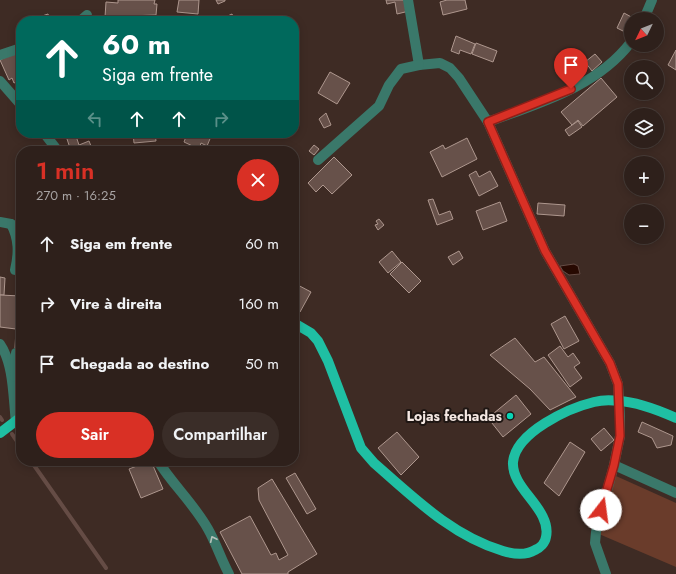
<!DOCTYPE html>
<html lang="pt">
<head>
<meta charset="utf-8">
<style>
	body { margin:0; font-family:Jost,sans-serif; background:#3a2d28; color:#f1f3f6; height:100vh; display:flex; flex-direction:column; font-size:15px; white-space:nowrap }
	* { box-sizing:border-box; margin:0 }
	p { font-size:13px; color:#a7a3a3 }
	.icon { flex:none; width:22px; height:22px; fill:none; stroke:currentColor; stroke-width:2; stroke-linecap:round; stroke-linejoin:round }
	.map { position:relative; flex:1; overflow:hidden }
	.side { position:absolute; left:16px; top:146px; width:283px; height:320px; display:flex; flex-direction:column; background:#2e201b; border-radius:16px; box-shadow:0 2px 10px #0003,0 0 0 1px #493e3a }
	.side>* { flex:none }
	.banner { position:absolute; left:16px; top:16px; width:283px; height:122px; border-radius:16px; box-shadow:0 2px 10px #0003,0 0 0 1px #493e3a; background:#00695c; color:#fff; overflow:hidden }
	.needle { width:26px; rotate:227deg }
	.fabs { position:absolute; left:624px; top:12px; display:grid; gap:8px }
	.fabs a { display:grid; place-items:center; width:40px; height:40px; border-radius:50%; background:#2e201b; box-shadow:0 2px 10px #0003,0 0 0 1px #493e3a; font-size:20px }
	.pin { position:absolute; display:grid; place-items:center; width:34px; height:34px; color:#fff; margin:-41px -17px; border-radius:50% 50% 50% 0; rotate:-45deg; box-shadow:0 0 4px #0007 }
	.pin .icon { rotate:45deg }
	.me { position:absolute; width:44px; margin:-22px; rotate:15deg; stroke-linejoin:round; filter:drop-shadow(0 0 3px #0008) }
	.turn { display:flex; align-items:center; gap:14px; height:84px; padding:0 20px; font-size:18px }
	.turn .icon { width:52px; height:52px; stroke-width:2.5 }
	.turn b { display:block; font-size:28px; line-height:34px }
	.lanes { display:flex; align-items:center; height:38px; padding:0 20px; background:#0003; justify-content:center; gap:20px; direction:ltr }
	.lanes .off { opacity:.35 }
	.round { display:grid; place-items:center; flex:none; width:42px; height:42px; border-radius:21px; background:#3a2d28 }
	.headline { display:flex; align-items:center; justify-content:space-between; height:68px; padding:0 20px }
	h1 { font-size:24px; font-weight:600; line-height:30px; color:#d93025 }
	.action { display:flex; gap:8px; margin-top:auto; padding:8px 20px }
	.action a { flex:1; height:46px; border-radius:24px; background:#d93025; color:#fff; font-size:16px; font-weight:600; line-height:46px; text-align:center }
	.action a+a { background:#3a2d28; color:#f1f3f6 }
	ul { padding:0; list-style:none }
	li { display:flex; align-items:center; gap:12px; height:60px; padding:0 20px }
	li div { flex:1 }
	li b { display:block; font-size:15px }
	li em { font-style:normal }
	.map>svg:first-child { display:block }
	.green { fill:#6a3c2b }
	.water { fill:#270901; stroke:#654c45 }
	.lines { fill:none; stroke-linecap:round; stroke-linejoin:round }
	.stream { stroke:#654c45; stroke-width:4 }
	.building { fill:#67514a; stroke:#ae978e }
	.minor { stroke:#3a786a; stroke-width:10 }
	.major { stroke:#1fbfa3; stroke-width:10 }
	.oneway { stroke:#b4c1b9 }
	.route-casing { stroke:#8d1f18; stroke-width:10 }
	.route { stroke:#d93025; stroke-width:7 }
	.poi-dot { fill:#07d5b6; stroke:#1e1613; stroke-width:1.5 }
	.labels { text-anchor:middle; stroke-width:4; stroke-linejoin:round; paint-order:stroke }
	.poi-label { font-size:14px; font-weight:bold; fill:#f5e8e3; stroke:#1e1613; text-anchor:end }
</style>
</head>
<body>
<div class="map">
<svg width="676" height="574" viewBox="0 0 676 574">
	<rect width="100%" height="100%" fill="#3e2b24"/>
	<polygon class="green" points="616,476 676,503 676,567 599,534"/>
	<polygon class="water" points="574,264 578,266 580,274 569,275 563,271 560,266"/>
	<g class="lines">
		<g class="stream">
			<polyline points="0,417 2,420"/>
			<polyline points="12,434 21,447"/>
			<polyline points="31,461 106,568"/>
		</g>
	</g>
	<g class="building">
		<polygon points="118,0 155,0 154,4 157,4 156,15 128,16 128,18 105,17 106,2 118,3"/>
		<polygon points="179,0 199,0 198,14 177,12"/>
		<polygon points="216,0 225,0 225,1 218,4"/>
		<polygon points="386,0 406,0 409,11 397,14 395,2 387,4"/>
		<polygon points="447,0 465,0 467,9 443,15 440,2"/>
		<polygon points="624,13 635,19 631,19 631,35 617,28"/>
		<polygon points="48,14 50,21 27,21"/>
		<polygon points="232,14 235,21 222,21 221,19"/>
		<polygon points="456,36 475,44 471,54 460,50 459,54 451,51"/>
		<polygon points="476,43 497,51 493,62 472,54"/>
		<polygon points="676,50 676,70 668,65"/>
		<polygon points="17,51 21,59 21,80 14,83 12,78 9,80 0,60"/>
		<polygon points="595,54 602,62 592,71 585,62"/>
		<polygon points="330,72 350,83 337,104 318,93"/>
		<polygon points="601,78 617,97 583,126 578,120 572,125 561,112"/>
		<polygon points="326,113 331,125 324,128 319,119"/>
		<polygon points="578,121 582,127 569,136 565,130"/>
		<polygon points="75,133 79,145 89,141 93,151 71,151 66,136"/>
		<polygon points="133,133 155,133 156,141 134,143"/>
		<polygon points="185,133 209,133 212,134 207,146 201,143 199,149 184,142 187,134"/>
		<polygon points="467,138 477,159 442,177 430,152 443,145 445,149"/>
		<polygon points="314,145 319,149 314,155 309,151"/>
		<polygon points="334,157 352,175 332,194 323,185 316,192 308,183"/>
		<polygon points="476,171 479,177 490,171 498,186 479,196 469,175"/>
		<polygon points="433,199 439,215 450,211 453,219 437,225 428,200"/>
		<polygon points="500,202 507,221 483,230 476,211"/>
		<polygon points="538,203 565,205 564,216 537,214"/>
		<polygon points="379,219 384,225 378,230 375,225 378,224 376,221"/>
		<polygon points="392,251 401,262 388,273 379,262"/>
		<polygon points="459,251 463,258 453,265 448,257"/>
		<polygon points="402,262 421,281 409,293 390,274"/>
		<polygon points="0,277 5,278 4,295 0,295"/>
		<polygon points="294,283 311,292 300,312 294,308"/>
		<polygon points="0,295 21,296 21,348 15,348 16,329 0,327"/>
		<polygon points="565,316 579,341 564,349 551,324"/>
		<polygon points="515,338 535,362 544,357 576,397 550,410 530,389 490,355"/>
		<polygon points="560,346 568,357 573,353 580,363 574,367 582,378 570,387 548,355"/>
		<polygon points="516,395 531,414 503,437 488,418"/>
		<polygon points="642,422 673,436 671,445 657,448 652,438 638,432"/>
		<polygon points="604,428 614,440 601,451 591,439"/>
		<polygon points="397,432 419,457 401,475 378,448"/>
		<polygon points="570,442 585,452 559,496 544,483"/>
		<polygon points="150,461 151,461 163,489 141,498 129,469"/>
		<polygon points="295,473 316,509 307,514 286,478"/>
		<polygon points="272,479 317,554 288,572 288,574 242,574 220,532 250,516 271,555 276,553 279,560 288,555 259,500 258,488"/>
	</g>
	<g class="lines">
		<g class="minor">
			<polyline points="408,0 419,65 440,63 450,68 459,78 488,122"/>
			<polyline points="644,19 652,0"/>
			<polyline points="80,21 87,15"/>
			<polyline points="0,55 21,48"/>
			<polyline points="0,81 21,105"/>
			<polyline points="44,133 58,151"/>
			<polyline points="318,160 379,106 389,85 401,69 419,65"/>
			<polyline points="0,222 11,224 16,228"/>
			<path d="M11 224C19 239 19 253 15 270"/>
			<path d="M0 344C14 364 13 398 16 422"/>
			<polyline points="15,377 16,353"/>
			<path d="M158 461C173 485 194 504 208 529 216 543 221 559 229 574"/>
			<polyline points="614,465 676,493"/>
			<path d="M606 574 595 543 596 532 614 465 620 436V416L618 384 610 363 545 251 488 122C539 103 597 87 631 42"/>
		</g>
		<g class="major">
			<polyline points="147,151 166,150 176,151"/>
			<path d="M294 323 311 333 318 341 328 361 361 448 374 463C413 497 452 536 503 551 513 554 525 556 535 550 540 548 545 543 546 537 552 509 511 489 513 462 516 432 569 408 594 402 602 400 611 400 619 401 638 402 658 410 676 418"/>
			<polyline points="0,433 21,417"/>
		</g>
	</g>
	<defs><path id="oneway-chevron" d="M-2-3.5L2.5 0L-2 3.5" fill="none" stroke-width="1.6" stroke-linecap="round" stroke-linejoin="round"/></defs>
	<use class="oneway" href="#oneway-chevron" transform="translate(213 539) rotate(-115)"/>
	<g class="lines">
		<defs>
			<polyline id="route" points="571,89 488,122 545,251 610,363 618,384 620,436 614,465 601,510"/>
		</defs>
		<use href="#route" class="route-casing"/>
		<use href="#route" class="route"/>
	</g>
	<circle class="poi-dot" cx="510" cy="416" r="4"/>
	<g class="labels">
		<g class="poi-label">
			<text x="502" y="421">Lojas fechadas</text>
		</g>
	</g>
</svg>
<div class="fabs">
<a><svg class="needle" viewBox="-14 -14 28 28"><path d="M0-13l5 13h-10z" fill="#e53935"/><path d="M0 13l5-13h-10z" fill="#a7a3a3"/></svg></a>
<a><svg class="icon" aria-label="search" viewBox="0 0 24 24"><circle cx="10" cy="10" r="6"/><path d="M15 15l6 6"/></svg></a>
<a><svg class="icon" aria-label="layers" viewBox="0 0 24 24"><path d="M12 4l9 5-9 5-9-5zM3 14l9 5 9-5"/></svg></a>
<a>+</a>
<a>−</a>
</div>
<div class="pin" style="left:571px;top:89px;background:#d93025"><svg class="icon" aria-label="arrive" viewBox="0 0 24 24"><path d="M6 21V4h12l-3 4 3 4H6"/></svg></div>
<svg class="me" style="left:601px;top:510px" viewBox="-20 -20 40 40"><circle r="19" fill="#fff"/><path d="M0-13L10 11 0 6-10 11z" fill="#d93025"/></svg>
<div class="banner">
<div class="turn"><svg class="icon" aria-label="ahead" viewBox="0 0 24 24"><path d="M12 20V5M6 11l6-6 6 6"/></svg><div><b>60 m</b>Siga em frente</div></div>
<div class="lanes"><svg class="icon off" aria-label="left" viewBox="0 0 24 24"><path d="M17 20v-9H6M10 6l-5 5 5 5"/></svg><svg class="icon" aria-label="ahead" viewBox="0 0 24 24"><path d="M12 20V5M6 11l6-6 6 6"/></svg><svg class="icon" aria-label="ahead" viewBox="0 0 24 24"><path d="M12 20V5M6 11l6-6 6 6"/></svg><svg class="icon off" aria-label="right" viewBox="0 0 24 24"><path d="M7 20v-9h11M14 6l5 5-5 5"/></svg></div>
</div>
<section class="side">
<div class="headline"><div><h1>1 min</h1><p>270 m · 16:25</p></div><a class="round" style="background:#d93025;color:#fff"><svg class="icon" aria-label="close" viewBox="0 0 24 24"><path d="M6 6l12 12M18 6L6 18"/></svg></a></div>
<ul>
<li><svg class="icon" aria-label="ahead" viewBox="0 0 24 24"><path d="M12 20V5M6 11l6-6 6 6"/></svg><div><b>Siga em frente</b></div><em>60 m</em></li>
<li><svg class="icon" aria-label="right" viewBox="0 0 24 24"><path d="M7 20v-9h11M14 6l5 5-5 5"/></svg><div><b>Vire à direita</b></div><em>160 m</em></li>
<li><svg class="icon" aria-label="arrive" viewBox="0 0 24 24"><path d="M6 21V4h12l-3 4 3 4H6"/></svg><div><b>Chegada ao destino</b></div><em>50 m</em></li>
</ul>
<div class="action"><a>Sair</a><a>Compartilhar</a></div>
</section>
</div>
</body>
</html>
